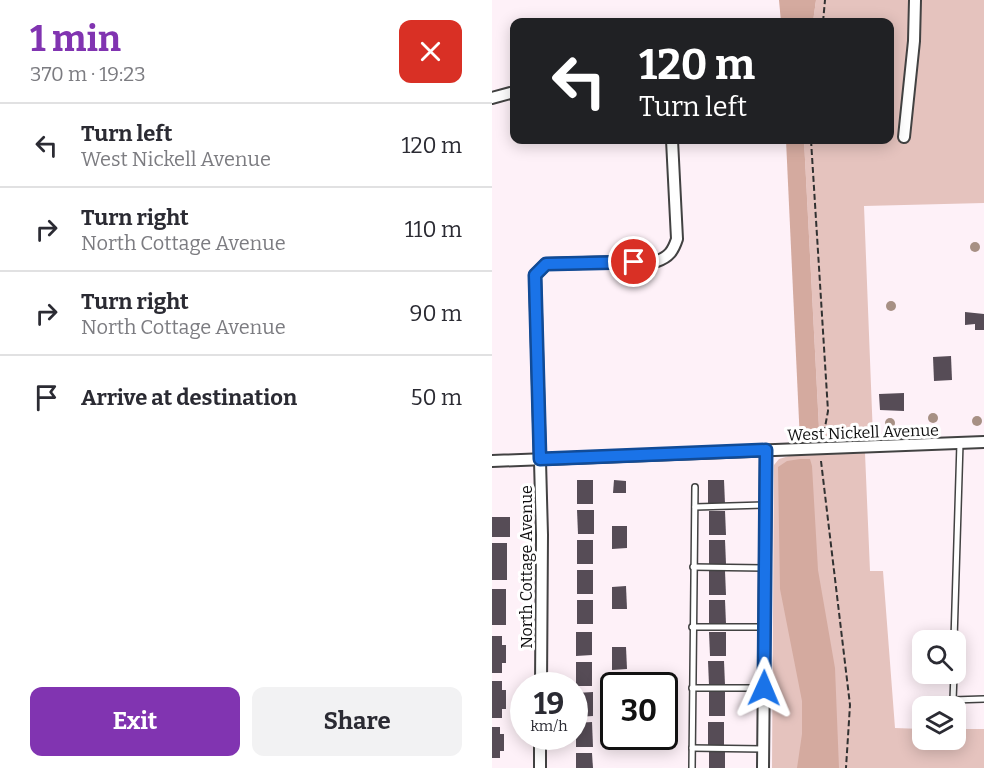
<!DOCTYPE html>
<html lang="en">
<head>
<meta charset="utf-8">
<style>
	body { margin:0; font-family:Bitter,serif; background:#f2f2f3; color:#2b2b33; height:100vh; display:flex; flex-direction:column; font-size:22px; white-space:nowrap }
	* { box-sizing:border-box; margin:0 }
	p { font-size:20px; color:#7c7c81 }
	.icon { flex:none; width:33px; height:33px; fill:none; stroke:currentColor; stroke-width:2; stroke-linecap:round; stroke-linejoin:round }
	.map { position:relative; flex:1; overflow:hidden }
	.sheet { display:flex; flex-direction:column; background:#fff; width:492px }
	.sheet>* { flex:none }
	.guide { position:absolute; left:18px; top:18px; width:384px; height:126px; border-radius:12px; box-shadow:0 3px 15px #0003; background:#202124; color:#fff; overflow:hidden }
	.tools { position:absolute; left:420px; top:630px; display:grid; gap:12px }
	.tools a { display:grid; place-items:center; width:54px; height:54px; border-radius:12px; background:#fff; box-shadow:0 3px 15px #0003; font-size:30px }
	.speed { position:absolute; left:18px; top:672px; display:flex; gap:12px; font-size:30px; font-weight:700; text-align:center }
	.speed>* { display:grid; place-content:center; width:78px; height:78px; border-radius:50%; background:#fff; box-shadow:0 3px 15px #0003; line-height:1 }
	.speed small { font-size:15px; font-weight:400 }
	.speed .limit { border:3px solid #111; border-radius:9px; background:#fff; color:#111 }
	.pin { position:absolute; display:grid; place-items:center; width:51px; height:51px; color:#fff; margin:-26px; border:3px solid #fff; border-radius:50%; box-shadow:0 2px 6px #0007 }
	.me { position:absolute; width:66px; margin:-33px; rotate:1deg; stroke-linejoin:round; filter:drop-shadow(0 0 4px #0008) }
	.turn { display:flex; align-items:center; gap:21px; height:126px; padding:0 30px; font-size:27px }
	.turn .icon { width:78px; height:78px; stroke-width:2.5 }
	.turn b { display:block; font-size:42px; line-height:51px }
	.round { display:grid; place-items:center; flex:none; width:63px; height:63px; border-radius:12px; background:#f2f2f3 }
	.overview { display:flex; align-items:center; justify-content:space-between; height:102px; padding:0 30px }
	h1 { font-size:36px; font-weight:700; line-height:45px; color:#8134b1 }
	.cta { display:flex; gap:12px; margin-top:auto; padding:12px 30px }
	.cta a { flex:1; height:69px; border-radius:12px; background:#8134b1; color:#fff; font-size:24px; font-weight:700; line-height:69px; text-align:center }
	.cta a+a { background:#f2f2f3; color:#2b2b33 }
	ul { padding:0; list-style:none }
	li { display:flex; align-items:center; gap:18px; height:84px; padding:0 30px; border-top:2px solid #e1e1e2 }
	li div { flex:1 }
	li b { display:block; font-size:22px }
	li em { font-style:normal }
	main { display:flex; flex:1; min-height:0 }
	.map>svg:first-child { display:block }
	.green { fill:#e5c3be }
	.forest { fill:#d4aa9f }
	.building { fill:#564c56 }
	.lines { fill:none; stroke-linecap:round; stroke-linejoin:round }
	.lane-casing { stroke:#424242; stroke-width:8 }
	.street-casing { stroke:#424242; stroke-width:14 }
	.path { stroke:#313131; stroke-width:2; stroke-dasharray:6 3; stroke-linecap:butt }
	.lane { stroke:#fff; stroke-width:5 }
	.street { stroke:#fff; stroke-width:10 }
	.tree { fill:#a79084 }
	.route-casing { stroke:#114b97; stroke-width:15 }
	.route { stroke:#1a73e8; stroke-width:10 }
	.labels { text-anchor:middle; stroke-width:6; stroke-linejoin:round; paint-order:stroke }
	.street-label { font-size:16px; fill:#0f0f0f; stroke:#fff }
</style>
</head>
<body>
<main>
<section class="sheet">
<div class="overview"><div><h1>1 min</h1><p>370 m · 19:23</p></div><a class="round" style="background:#d93025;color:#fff"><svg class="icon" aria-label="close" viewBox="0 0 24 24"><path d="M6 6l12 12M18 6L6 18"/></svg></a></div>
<ul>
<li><svg class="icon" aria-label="left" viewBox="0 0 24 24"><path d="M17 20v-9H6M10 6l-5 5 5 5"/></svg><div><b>Turn left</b><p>West Nickell Avenue</p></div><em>120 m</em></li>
<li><svg class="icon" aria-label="right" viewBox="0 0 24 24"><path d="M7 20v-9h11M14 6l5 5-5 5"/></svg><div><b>Turn right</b><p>North Cottage Avenue</p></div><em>110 m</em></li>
<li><svg class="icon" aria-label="right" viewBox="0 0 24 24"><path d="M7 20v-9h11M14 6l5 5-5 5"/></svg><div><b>Turn right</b><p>North Cottage Avenue</p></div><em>90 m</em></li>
<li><svg class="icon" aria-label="arrive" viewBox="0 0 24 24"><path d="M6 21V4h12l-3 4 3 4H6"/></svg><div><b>Arrive at destination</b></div><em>50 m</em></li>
</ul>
<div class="cta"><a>Exit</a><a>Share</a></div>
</section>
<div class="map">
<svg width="492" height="768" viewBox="0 0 492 768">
	<rect width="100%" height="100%" fill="#fef1f8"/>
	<g class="green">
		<polygon points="324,0 492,0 492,203 372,206 381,437 308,442 327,428 312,140 398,140 398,22 321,22"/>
		<polygon points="373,453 378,571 391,571 403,728 430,729 430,740 464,740 464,729 492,729 492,768 280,768 282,465 287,459 297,456"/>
	</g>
	<g class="forest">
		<polygon points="287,0 324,0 321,22 289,22"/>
		<polygon points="294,140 312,140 327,428 308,442"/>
		<polygon points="308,459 318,459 320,466 326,570 343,668 347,768 305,768 310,734 310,701 288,589 286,467 295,461"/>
	</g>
	<g class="building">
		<polygon points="473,312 492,314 492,330 483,330 483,324 473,325"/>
		<polygon points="459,356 460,380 442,381 441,357"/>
		<polygon points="412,393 412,411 388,410 387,394"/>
		<rect x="85" y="480" width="16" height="24"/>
		<polygon points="122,480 134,481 134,493 121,493"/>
		<polygon points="216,480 232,480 233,504 216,504"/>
		<polygon points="85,510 102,510 102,534 86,534"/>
		<polygon points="217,511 233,511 234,535 217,535"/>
		<rect x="0" y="517" width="18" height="20"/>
		<polygon points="120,526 135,526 135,548 120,549"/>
		<rect x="85" y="540" width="16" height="24"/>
		<polygon points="217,540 233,540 234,564 217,565"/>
		<rect x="0" y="543" width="15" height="37"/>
		<rect x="85" y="570" width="16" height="24"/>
		<polygon points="217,571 233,571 234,595 217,595"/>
		<polygon points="134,586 135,609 120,609 120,587"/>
		<rect x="0" y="589" width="14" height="36"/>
		<rect x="85" y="600" width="16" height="24"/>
		<polygon points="217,600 233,600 234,624 217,624"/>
		<polygon points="84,632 100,632 100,655 84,656"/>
		<polygon points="217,632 234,632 234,656 218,656"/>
		<polygon points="0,636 10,636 10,645 14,645 14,663 10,663 10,673 0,673"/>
		<polygon points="120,647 134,647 135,669 120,670"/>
		<polygon points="216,661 232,661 233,685 217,685"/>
		<rect x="84" y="662" width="16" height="24"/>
		<polygon points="0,681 10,681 10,690 14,690 14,709 10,709 10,718 0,718"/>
		<polygon points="101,692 101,716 85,717 84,693"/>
		<rect x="217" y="692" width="16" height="24"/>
		<polygon points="100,722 101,747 84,747 84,723"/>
		<polygon points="216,722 232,722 232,745 216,746"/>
		<polygon points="0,727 8,727 8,734 12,734 12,751 8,751 8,758 0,758"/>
		<rect x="217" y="752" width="16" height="16"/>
		<polygon points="84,753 100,753 101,768 84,768"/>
	</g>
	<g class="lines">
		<defs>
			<g id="lane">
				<polyline points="203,507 273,505"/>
				<polyline points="201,567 273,568"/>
				<polyline points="200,627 272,627"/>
				<polyline points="462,640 468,443"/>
				<polyline points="462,674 461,700 492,699"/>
				<polyline points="200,688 272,688"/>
				<polyline points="200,748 271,749"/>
				<polyline points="200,768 203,487"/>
			</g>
			<g id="street">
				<polyline points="0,98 22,92"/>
				<polyline points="412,137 422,41 423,0"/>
				<polyline points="0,461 492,442"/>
				<path d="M49 686 50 535 43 275 54 264 165 261C177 257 181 251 185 239L180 140"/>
				<polyline points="48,768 48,736"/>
				<polyline points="271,768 274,451"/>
			</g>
		</defs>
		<use href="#lane" class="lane-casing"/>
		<use href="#street" class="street-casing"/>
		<g class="path">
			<polyline points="331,22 333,0"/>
			<polyline points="319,140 336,411 331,438"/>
			<polyline points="329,461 358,705 354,768"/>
		</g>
		<use href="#lane" class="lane"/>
		<use href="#street" class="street"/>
	</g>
	<g class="tree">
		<circle cx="483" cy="247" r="5"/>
		<circle cx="399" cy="306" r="5"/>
		<circle cx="441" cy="418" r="5"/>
		<circle cx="485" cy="421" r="5"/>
		<circle cx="398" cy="423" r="5"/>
	</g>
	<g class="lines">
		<defs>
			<polyline id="route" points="142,262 54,264 43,275 48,459 274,450 272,688"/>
		</defs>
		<use href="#route" class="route-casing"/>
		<use href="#route" class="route"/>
	</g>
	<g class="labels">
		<g class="street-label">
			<text transform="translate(371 432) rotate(-2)" y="6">West Nickell Avenue</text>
			<text transform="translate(34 567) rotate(-90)" y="6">North Cottage Avenue</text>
		</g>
	</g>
</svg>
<div class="tools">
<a><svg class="icon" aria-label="search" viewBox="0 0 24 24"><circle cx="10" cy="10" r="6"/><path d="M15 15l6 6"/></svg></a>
<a><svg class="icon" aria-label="layers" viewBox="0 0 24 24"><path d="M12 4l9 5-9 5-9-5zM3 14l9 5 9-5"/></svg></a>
</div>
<div class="speed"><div>19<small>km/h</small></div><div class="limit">30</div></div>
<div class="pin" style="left:142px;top:262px;background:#d93025"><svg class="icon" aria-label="arrive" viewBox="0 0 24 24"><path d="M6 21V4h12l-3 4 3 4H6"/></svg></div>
<svg class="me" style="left:272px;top:688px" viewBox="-20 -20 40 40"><path d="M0-17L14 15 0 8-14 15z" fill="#1a73e8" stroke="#fff" stroke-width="4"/></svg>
<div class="guide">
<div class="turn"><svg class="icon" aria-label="left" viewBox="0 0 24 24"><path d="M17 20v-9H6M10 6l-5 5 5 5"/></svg><div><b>120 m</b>Turn left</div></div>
</div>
</div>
</main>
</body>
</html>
